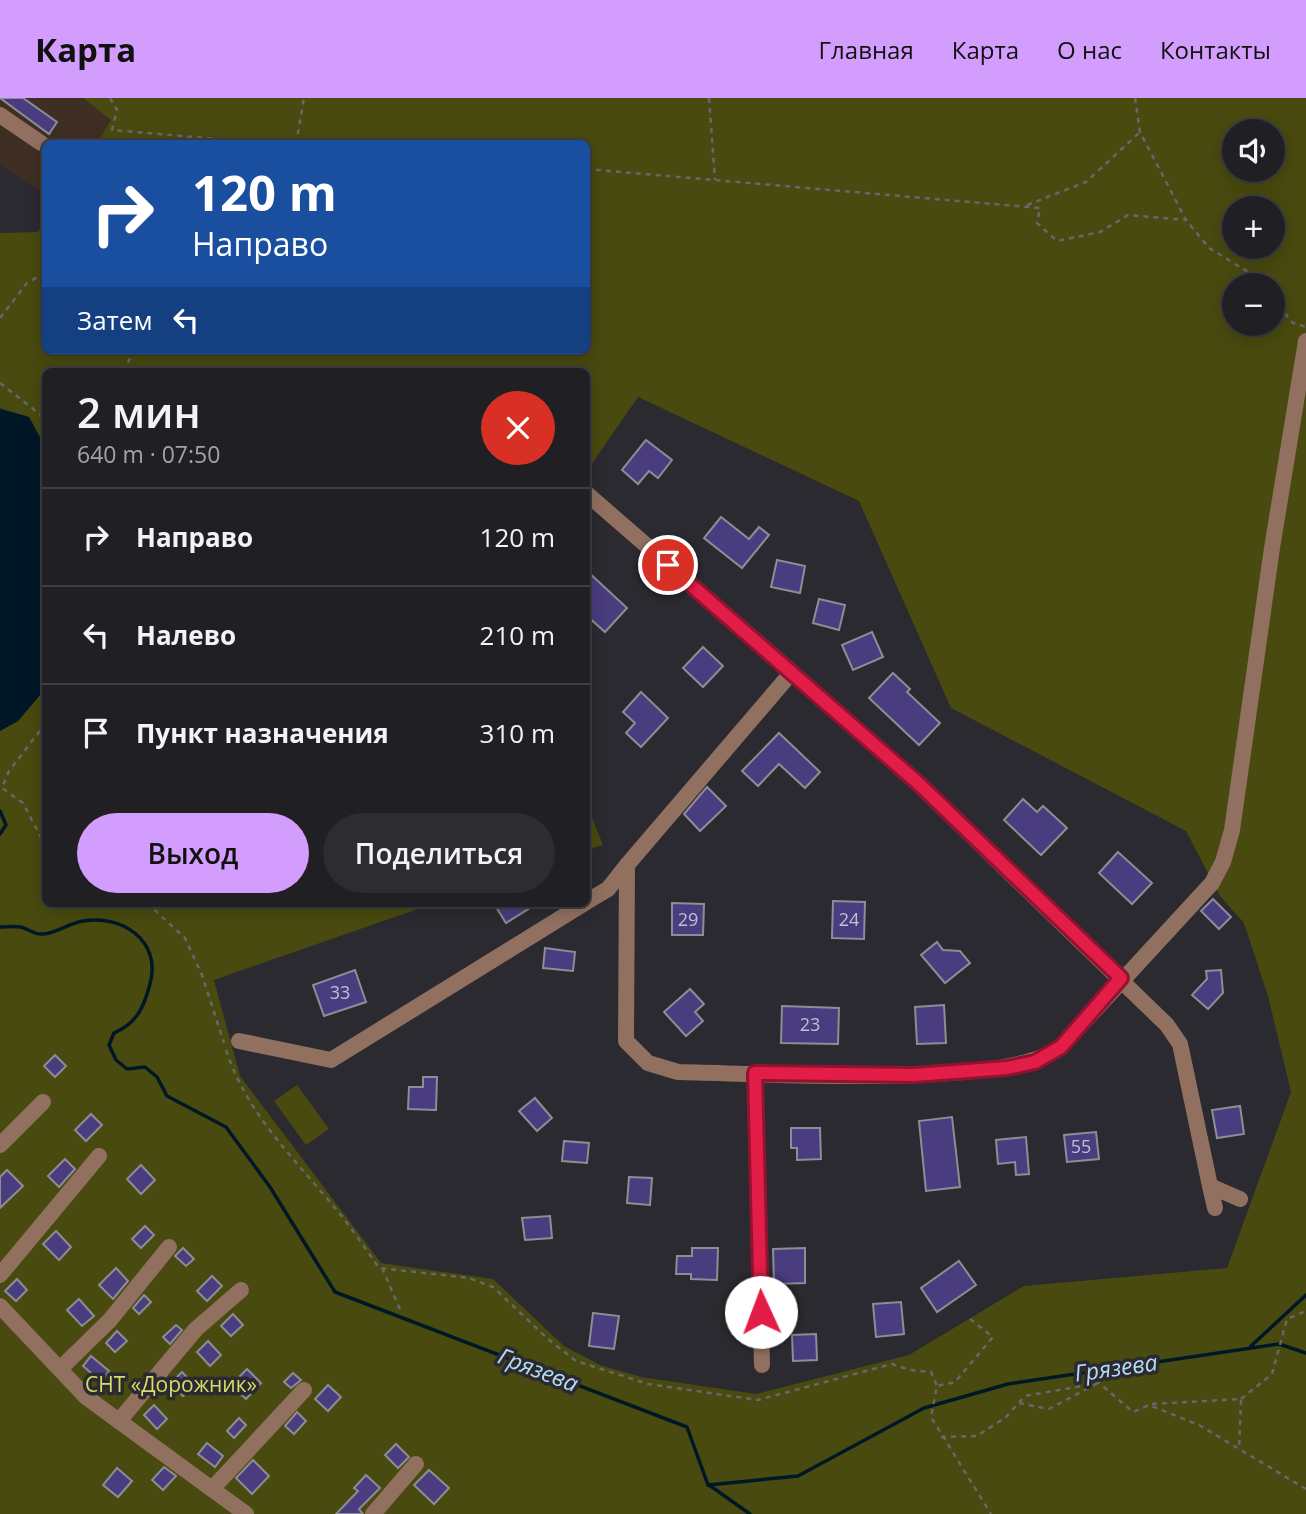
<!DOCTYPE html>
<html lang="ru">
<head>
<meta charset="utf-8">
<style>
	body { margin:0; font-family:"Open Sans",sans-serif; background:#2d2d31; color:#f1f3f6; height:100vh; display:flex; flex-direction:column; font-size:26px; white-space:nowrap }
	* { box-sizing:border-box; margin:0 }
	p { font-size:23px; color:#a2a3a6 }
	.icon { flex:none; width:38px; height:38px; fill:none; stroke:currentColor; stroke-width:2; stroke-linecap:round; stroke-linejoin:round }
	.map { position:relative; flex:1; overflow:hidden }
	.details { position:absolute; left:42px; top:270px; width:548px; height:539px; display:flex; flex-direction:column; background:#202024; border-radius:10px; box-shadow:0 4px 18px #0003,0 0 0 2px #3d3e41 }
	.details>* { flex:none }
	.top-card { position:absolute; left:42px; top:42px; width:548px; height:214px; border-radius:10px; box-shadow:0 4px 18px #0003,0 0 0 2px #3d3e41; background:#1a4fa0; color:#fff; overflow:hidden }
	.controls { position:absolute; left:1222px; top:21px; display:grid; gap:14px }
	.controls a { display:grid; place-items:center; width:63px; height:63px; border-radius:50%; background:#202024; box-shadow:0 4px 18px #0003,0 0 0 2px #3d3e41; font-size:35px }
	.pin { position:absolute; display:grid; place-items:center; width:60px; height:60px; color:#fff; margin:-30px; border:4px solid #fff; border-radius:50%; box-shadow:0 2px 7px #0007 }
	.me { position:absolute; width:77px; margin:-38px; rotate:358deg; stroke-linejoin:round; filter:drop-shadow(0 0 5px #0008) }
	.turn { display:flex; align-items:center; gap:24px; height:147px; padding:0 35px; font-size:32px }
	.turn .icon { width:91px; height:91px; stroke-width:2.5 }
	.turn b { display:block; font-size:49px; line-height:60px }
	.then { display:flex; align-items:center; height:66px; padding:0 35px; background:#0003; gap:14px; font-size:26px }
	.round { display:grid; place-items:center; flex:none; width:74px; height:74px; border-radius:37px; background:#2d2d31 }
	.summary { display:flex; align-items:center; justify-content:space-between; height:119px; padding:0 35px }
	h1 { font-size:42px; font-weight:600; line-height:52px }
	.button { display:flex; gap:14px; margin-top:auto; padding:14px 35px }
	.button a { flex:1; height:80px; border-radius:42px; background:#d29dfd; color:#111; font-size:28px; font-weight:600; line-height:80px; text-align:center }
	.button a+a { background:#2d2d31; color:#f1f3f6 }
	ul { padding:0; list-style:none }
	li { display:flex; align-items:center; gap:21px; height:98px; padding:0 35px; border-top:2px solid #3d3e41 }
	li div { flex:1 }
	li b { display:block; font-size:26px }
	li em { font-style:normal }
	header { display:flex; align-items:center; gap:42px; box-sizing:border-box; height:98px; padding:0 35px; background:#d29dfd; color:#111 }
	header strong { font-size:33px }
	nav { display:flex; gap:38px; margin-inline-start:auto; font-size:24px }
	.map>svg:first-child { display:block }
	.industrial { fill:#3e2e23 }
	.green { fill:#494a0f; fill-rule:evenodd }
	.water { fill:#001726 }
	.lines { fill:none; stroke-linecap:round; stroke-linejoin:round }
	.stream { stroke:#001726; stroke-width:3.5 }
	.building { fill:#493c7f; stroke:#8d8d94; stroke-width:2 }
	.path { stroke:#67666c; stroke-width:2.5; stroke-dasharray:5 5; stroke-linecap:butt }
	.minor { stroke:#917060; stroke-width:16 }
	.route-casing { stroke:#92132f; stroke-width:18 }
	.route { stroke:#e11d48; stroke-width:12 }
	.labels { text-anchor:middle; stroke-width:7; stroke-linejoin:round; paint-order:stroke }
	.number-label { font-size:18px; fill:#c3bfd4 }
	.park-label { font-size:21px; fill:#d8db68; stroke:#2a2a30 }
	.water-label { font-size:23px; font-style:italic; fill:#b5dbf6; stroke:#2a2a30 }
</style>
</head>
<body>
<header>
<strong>Карта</strong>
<nav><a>Главная</a><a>Карта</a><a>О нас</a><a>Контакты</a></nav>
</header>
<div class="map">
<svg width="1306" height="1416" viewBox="0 0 1306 1416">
	<rect width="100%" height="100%" fill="#2a2a30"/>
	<polygon class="industrial" points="0,0 83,0 112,22 97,45 46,46 45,97 0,67"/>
	<g class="green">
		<path d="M83 0H1306V1416H0V633L18 623 45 591 46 805H435L214 882 240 978 381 1165 493 1181 564 1248 600 1267 641 1279 756 1296 909 1257 1024 1188 1227 1170 1291 994 1268 898 1244 825 1220 798 1186 733 951 610 859 403 638 299 586 374V273H46L45 350 29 319 0 310V135L38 134 45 123 46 252H586V46L97 45 111 22ZM1234 33H1272V72H1234ZM1234 110H1272V149H1234ZM1234 187H1272V226H1234Z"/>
		<polygon points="586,705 603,747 586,752"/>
		<polygon points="297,987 329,1031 306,1047 274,1003"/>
	</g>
	<polygon class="water" points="0,311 29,319 46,350 45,591 18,623 0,633"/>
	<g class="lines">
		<g class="stream">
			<polyline points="0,713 6,727 0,736"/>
			<path d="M0 829C7 829 15 828 21 829 28 831 35 837 42 836 55 836 69 825 83 823 122 816 162 843 150 886 144 909 137 925 114 935L109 947 116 962 127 971 145 969 157 979 167 998 226 1029 270 1089 335 1194 687 1329 708 1387 798 1378 924 1310 1008 1286 1279 1246 1306 1255"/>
			<polyline points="1251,1248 1306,1197"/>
			<polyline points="709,1387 750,1416"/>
		</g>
	</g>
	<g class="building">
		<polygon points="0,0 23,0 57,24 49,36"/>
		<polygon points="646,342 672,362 658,380 649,373 638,386 622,372"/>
		<polygon points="721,419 749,441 759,429 769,437 742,470 704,440"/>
		<polygon points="777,462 805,468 800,495 771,489"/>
		<polygon points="586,472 627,510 605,534 586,517"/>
		<polygon points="819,501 845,507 839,532 813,525"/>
		<polygon points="872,534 883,559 853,572 842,547"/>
		<polygon points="703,549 723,568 703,589 683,570"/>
		<polygon points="893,575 910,591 907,594 940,625 919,647 869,600"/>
		<polygon points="641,594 668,620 641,649 626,635 635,625 623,614"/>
		<polygon points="779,635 820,674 805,690 779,666 758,688 742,673"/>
		<polygon points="707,689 726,708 700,733 684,716"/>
		<polygon points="1023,701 1037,714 1043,708 1067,730 1041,757 1004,722"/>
		<polygon points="1118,754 1152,785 1132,806 1099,775"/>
		<polygon points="1213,801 1231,819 1219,831 1201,813"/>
		<polygon points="833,803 865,804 864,841 832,840"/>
		<polygon points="504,805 538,805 506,825 496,809"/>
		<polygon points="672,805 704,806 703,837 672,837"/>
		<polygon points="937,844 943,852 960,853 970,865 945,885 921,857"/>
		<polygon points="545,850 575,854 573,873 543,870"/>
		<polygon points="355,872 366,904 324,918 313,887"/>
		<polygon points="1221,872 1223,895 1208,911 1192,897 1207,881 1206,873"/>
		<polygon points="690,891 704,906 695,914 703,923 686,938 664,914"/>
		<polygon points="944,907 946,945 917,946 915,909"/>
		<polygon points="782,908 839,910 838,946 781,945"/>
		<polygon points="55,957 66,968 55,979 44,968"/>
		<polygon points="423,979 437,979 436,1012 408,1011 409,989 423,989"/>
		<polygon points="535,1000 552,1020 537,1033 519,1013"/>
		<polygon points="1240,1008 1244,1036 1217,1040 1212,1012"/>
		<polygon points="91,1016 102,1027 86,1043 75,1032"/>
		<polygon points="952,1019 960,1089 926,1093 919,1023"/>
		<polygon points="791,1030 820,1030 821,1061 797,1062 797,1050 791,1050"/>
		<polygon points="1096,1034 1099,1061 1067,1064 1064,1037"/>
		<polygon points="1026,1039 1029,1076 1016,1077 1015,1064 998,1066 996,1042"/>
		<polygon points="564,1043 589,1045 587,1065 562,1063"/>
		<polygon points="65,1061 75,1071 59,1089 48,1078"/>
		<polygon points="141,1067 155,1082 141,1096 127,1081"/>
		<polygon points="7,1072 23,1088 0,1110 0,1079"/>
		<polygon points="629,1079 652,1080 650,1107 627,1105"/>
		<polygon points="550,1118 552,1140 525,1142 522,1120"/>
		<polygon points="145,1128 154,1137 141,1150 132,1141"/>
		<polygon points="56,1133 71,1149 59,1162 43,1146"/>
		<polygon points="183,1150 194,1161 186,1168 175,1158"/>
		<polygon points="692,1150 718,1150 717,1182 691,1181 691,1176 676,1176 677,1158 692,1158"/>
		<polygon points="805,1150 805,1185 774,1186 773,1151"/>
		<polygon points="959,1163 976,1187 937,1214 921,1190"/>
		<polygon points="116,1170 128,1183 113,1201 99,1187"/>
		<polygon points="212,1178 222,1188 207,1203 197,1193"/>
		<polygon points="17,1181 27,1192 16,1203 5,1193"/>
		<polygon points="144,1197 151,1204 139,1216 133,1210"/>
		<polygon points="79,1201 94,1218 82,1228 67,1212"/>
		<polygon points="901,1204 904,1236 876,1239 873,1206"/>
		<polygon points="593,1215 619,1218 614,1251 589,1248"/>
		<polygon points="233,1216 243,1227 231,1238 221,1228"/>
		<polygon points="176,1227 182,1232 170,1246 163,1239"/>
		<polygon points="117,1233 127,1243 115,1254 106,1245"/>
		<polygon points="816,1236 817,1262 793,1263 792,1237"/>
		<polygon points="208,1243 221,1257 210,1268 197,1254"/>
		<polygon points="91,1258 109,1273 101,1284 83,1268"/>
		<polygon points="247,1271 261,1285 246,1301 231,1287"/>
		<polygon points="182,1274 194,1287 183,1298 171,1285"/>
		<polygon points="293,1275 301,1282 291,1290 284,1284"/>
		<polygon points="328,1287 341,1299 328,1313 315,1301"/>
		<polygon points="154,1307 167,1321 157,1331 144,1317"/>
		<polygon points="297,1314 306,1323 294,1336 285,1328"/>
		<polygon points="239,1320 246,1327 234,1340 227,1333"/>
		<polygon points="207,1345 223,1358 215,1369 198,1356"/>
		<polygon points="396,1346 409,1359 398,1370 385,1357"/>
		<polygon points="253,1362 269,1378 252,1396 236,1380"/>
		<polygon points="164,1369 176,1378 163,1392 152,1382"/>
		<polygon points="117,1370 132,1383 118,1399 103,1387"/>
		<polygon points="429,1372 449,1390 434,1406 414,1387"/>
		<polygon points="366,1377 380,1390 359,1411 363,1416 336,1416 358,1393 354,1390"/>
	</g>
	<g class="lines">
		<g class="path">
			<polyline points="110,0 117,12 112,32 276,46"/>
			<polyline points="709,0 715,82"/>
			<polyline points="1135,0 1140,34 1186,122 1209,150 1258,180 1263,187"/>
			<polyline points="179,46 180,37"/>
			<polyline points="296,46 304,0"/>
			<polyline points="586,71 1040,110 1037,125 1057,143 1100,134 1128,117 1186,122"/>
			<polyline points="1027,107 1086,84 1140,34"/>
			<polyline points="1272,200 1293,225 1306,229"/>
			<polyline points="0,220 27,185 46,174"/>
			<polyline points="122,273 136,252"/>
			<polyline points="0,285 46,321"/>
			<polyline points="46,625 9,673 2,690 23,705 46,749"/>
			<polyline points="147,805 185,840 202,877 224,945"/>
			<path d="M226 952C247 1016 293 1059 335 1110 351 1129 365 1150 379 1170L469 1180 493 1189 548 1241 576 1263 648 1286 758 1302 892 1266 910 1272 931 1274 937 1288"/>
			<polyline points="382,1170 402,1216"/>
			<polyline points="970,1221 993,1239 955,1284 937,1288 931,1319 991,1416"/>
			<polyline points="1241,1301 1272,1276 1287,1221 1306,1213"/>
			<polyline points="1019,1305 1049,1311 1096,1286"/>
			<polyline points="1152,1306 1241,1301 1239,1352"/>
			<polyline points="941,1339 977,1338 1006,1319 1025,1298 1099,1285 1133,1314 1149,1307 1199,1327 1306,1391"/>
		</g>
		<g class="minor">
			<polyline points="0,17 41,45"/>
			<path d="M586 395 792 574 627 767 626 943 648 965 678 974C757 975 1005 992 1061 949L1212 785 1223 764 1232 732 1272 450 1306 243"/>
			<polyline points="792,574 917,685 1167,927 1180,946 1210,1088 1240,1101"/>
			<polyline points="586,804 608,791 627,767"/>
			<polyline points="239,943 331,962 585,805"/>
			<polyline points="755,975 762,1267"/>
			<polyline points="0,1047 43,1004"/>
			<polyline points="1210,1088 1215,1110"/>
			<polyline points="0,1177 99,1058"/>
			<polyline points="0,1208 86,1299 246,1416"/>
			<polyline points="60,1271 110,1222 169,1149"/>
			<polyline points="119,1323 196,1231 241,1192"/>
			<polyline points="212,1391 304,1292"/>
			<polyline points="373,1416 416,1366"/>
		</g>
	</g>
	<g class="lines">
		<defs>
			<polyline id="route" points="668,467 918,685 1121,880 1061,949 1035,964 1007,970 914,977 755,975 761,1214"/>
		</defs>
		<use href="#route" class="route-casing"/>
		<use href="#route" class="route"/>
	</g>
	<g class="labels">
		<g class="number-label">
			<text x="688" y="828">29</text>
			<text x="849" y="828">24</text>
			<text x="340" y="901">33</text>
			<text x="810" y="933">23</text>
			<text x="1081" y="1055">55</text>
		</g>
		<g class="park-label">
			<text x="171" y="1294">СНТ «Дорожник»</text>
		</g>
		<g class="water-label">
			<text transform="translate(1116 1270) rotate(-8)" y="8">Грязева</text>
			<text transform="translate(538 1272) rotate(21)" y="8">Грязева</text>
		</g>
	</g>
</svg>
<div class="controls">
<a><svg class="icon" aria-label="sound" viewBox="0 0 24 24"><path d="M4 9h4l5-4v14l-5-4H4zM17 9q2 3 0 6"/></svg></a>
<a>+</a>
<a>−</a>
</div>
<div class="pin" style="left:668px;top:467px;background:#d93025"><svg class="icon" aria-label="arrive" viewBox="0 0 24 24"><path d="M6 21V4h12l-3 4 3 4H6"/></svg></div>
<svg class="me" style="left:761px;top:1214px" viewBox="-20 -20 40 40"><circle r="19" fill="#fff"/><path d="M0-13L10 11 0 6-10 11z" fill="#e11d48"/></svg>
<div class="top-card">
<div class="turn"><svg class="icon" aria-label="right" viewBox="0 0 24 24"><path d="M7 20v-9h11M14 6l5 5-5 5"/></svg><div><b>120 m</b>Направо</div></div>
<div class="then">Затем<svg class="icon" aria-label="left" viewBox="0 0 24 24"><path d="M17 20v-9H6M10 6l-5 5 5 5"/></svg></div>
</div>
<section class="details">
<div class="summary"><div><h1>2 мин</h1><p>640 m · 07:50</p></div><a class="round" style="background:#d93025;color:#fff"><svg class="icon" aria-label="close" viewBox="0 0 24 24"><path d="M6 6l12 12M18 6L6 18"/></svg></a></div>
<ul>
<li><svg class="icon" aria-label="right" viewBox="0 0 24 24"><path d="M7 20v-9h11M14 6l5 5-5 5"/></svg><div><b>Направо</b></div><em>120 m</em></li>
<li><svg class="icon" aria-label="left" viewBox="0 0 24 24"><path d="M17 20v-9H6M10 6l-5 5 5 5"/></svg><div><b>Налево</b></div><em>210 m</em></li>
<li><svg class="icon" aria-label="arrive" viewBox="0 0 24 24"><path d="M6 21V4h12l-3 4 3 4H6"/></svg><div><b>Пункт назначения</b></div><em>310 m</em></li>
</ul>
<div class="button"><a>Выход</a><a>Поделиться</a></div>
</section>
</div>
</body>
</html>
